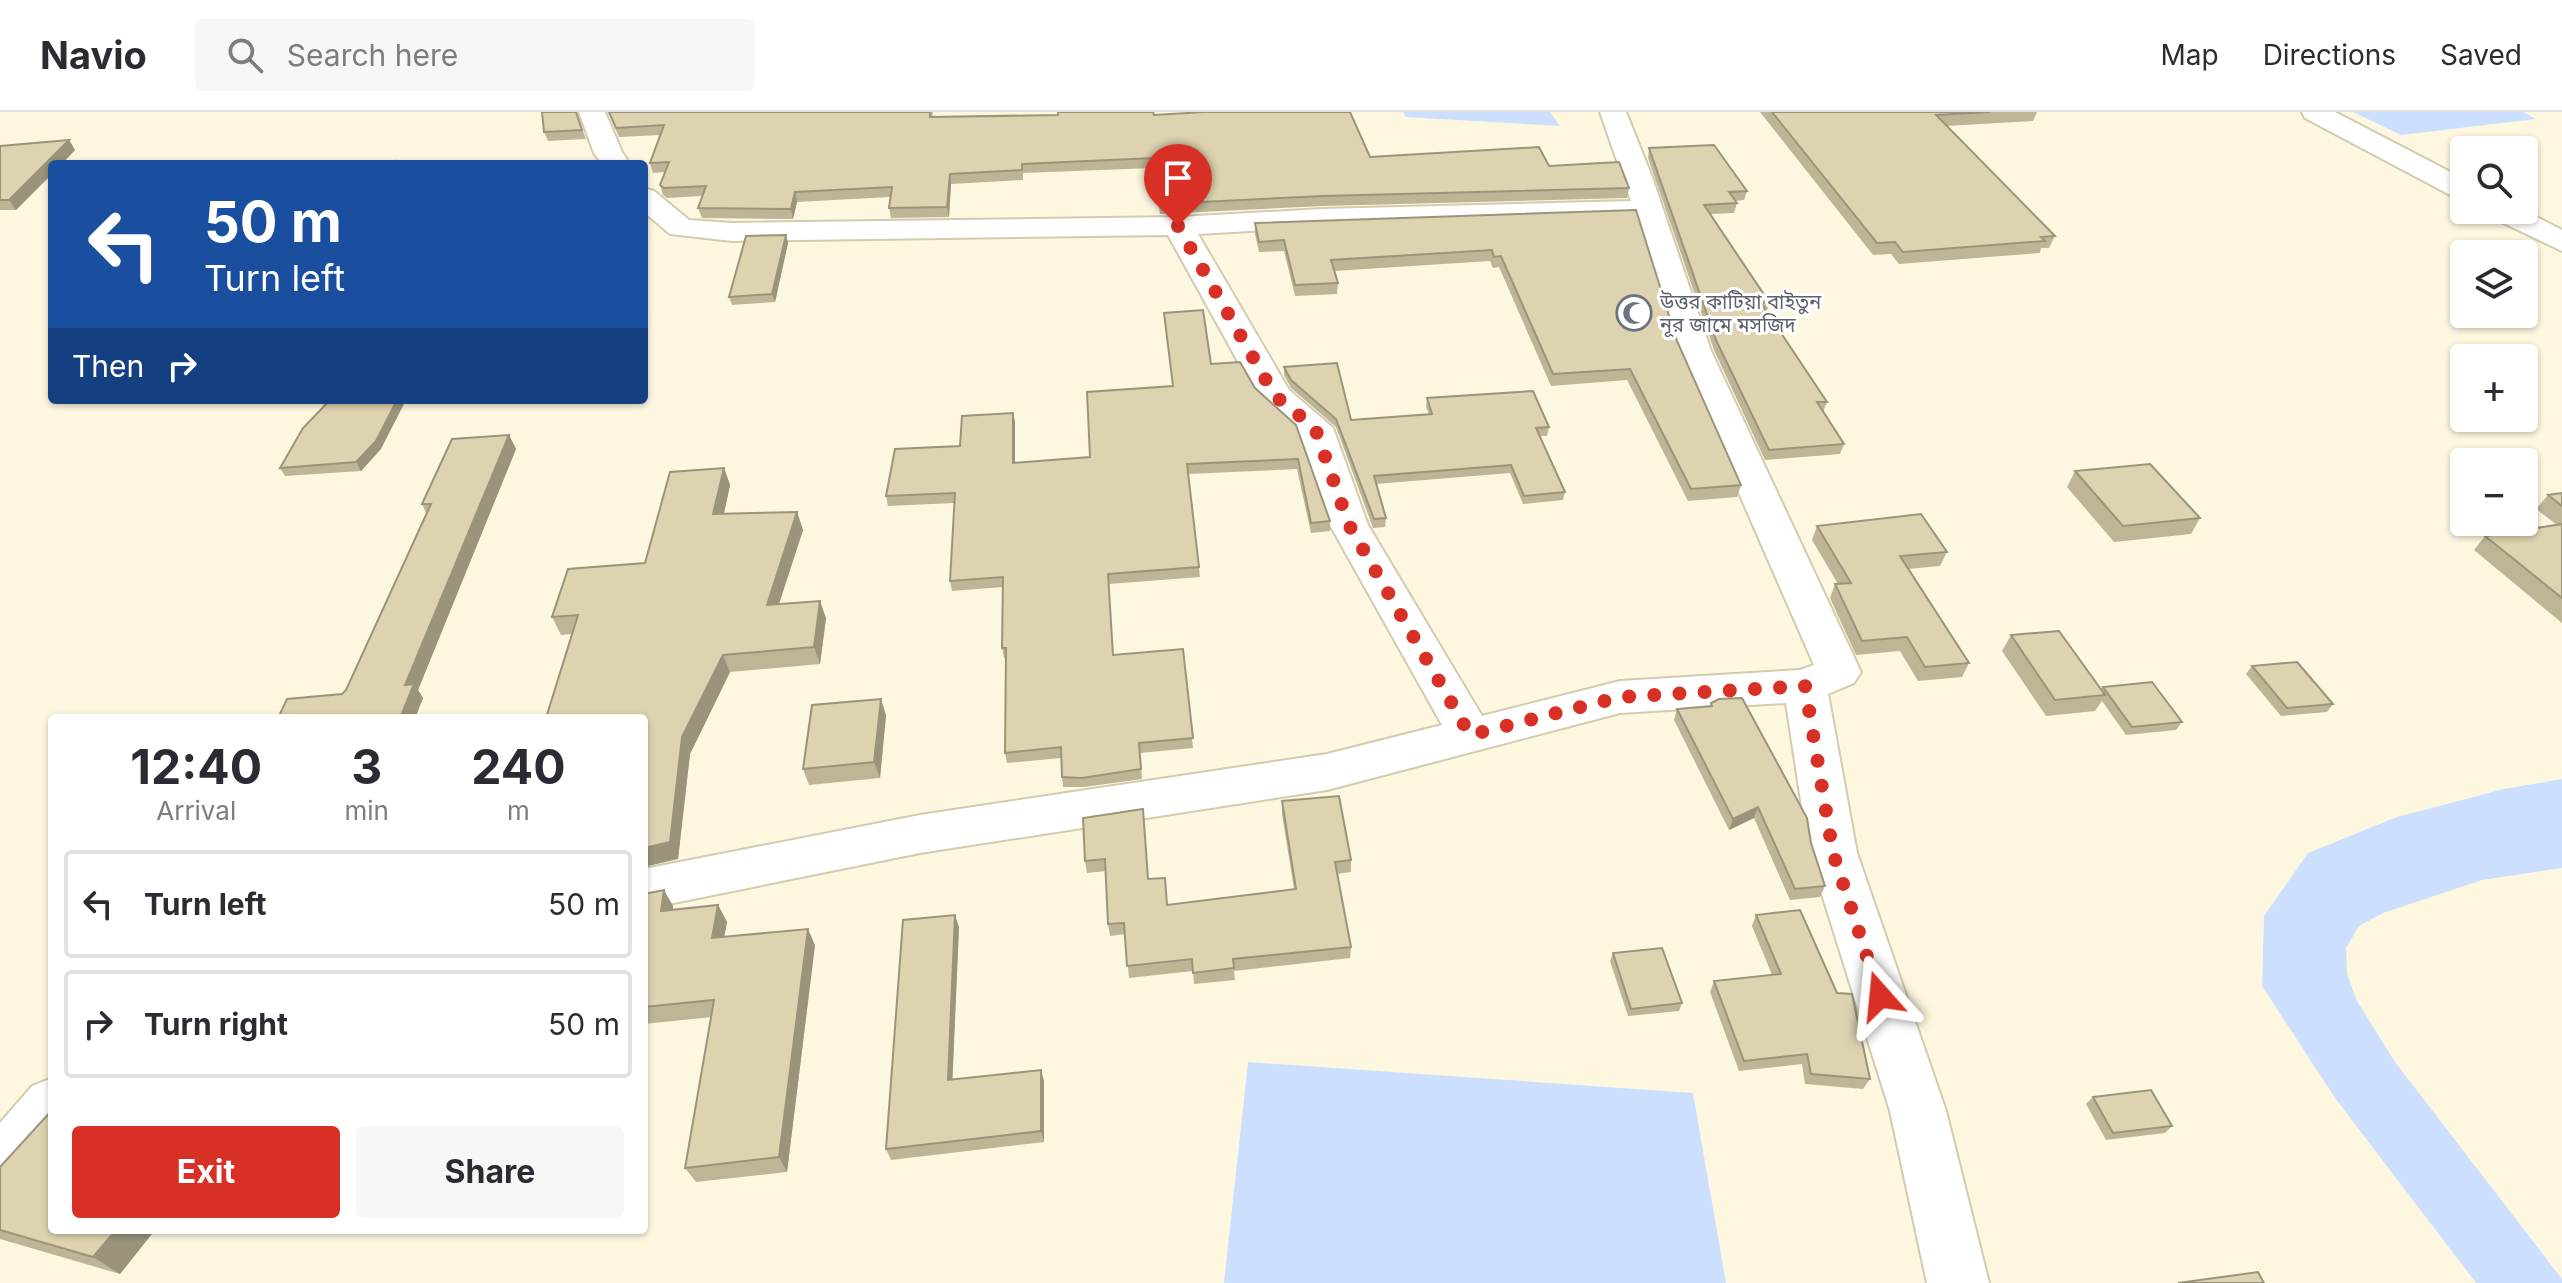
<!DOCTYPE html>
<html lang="en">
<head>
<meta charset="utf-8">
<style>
	body { margin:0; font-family:Inter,"Noto Sans Bengali",sans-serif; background:#f7f7f7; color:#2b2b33; height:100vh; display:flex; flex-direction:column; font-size:30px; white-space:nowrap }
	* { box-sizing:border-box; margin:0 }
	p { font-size:26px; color:#7c7c81 }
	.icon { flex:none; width:44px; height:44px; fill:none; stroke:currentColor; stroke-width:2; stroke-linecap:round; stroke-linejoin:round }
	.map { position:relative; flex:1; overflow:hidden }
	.side { position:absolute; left:48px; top:602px; width:600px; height:520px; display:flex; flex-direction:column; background:#fff; border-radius:8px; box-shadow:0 2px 6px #0004 }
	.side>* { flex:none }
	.top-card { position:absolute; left:48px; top:48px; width:600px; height:244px; border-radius:8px; box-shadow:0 2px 6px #0004; background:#1a4fa0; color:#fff; overflow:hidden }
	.controls { position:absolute; left:2450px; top:24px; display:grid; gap:16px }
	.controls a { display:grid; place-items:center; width:88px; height:88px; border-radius:8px; background:#fff; box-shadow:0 2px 6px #0004; font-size:40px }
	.pin { position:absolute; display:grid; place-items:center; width:68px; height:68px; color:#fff; margin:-82px -34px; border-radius:50% 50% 50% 0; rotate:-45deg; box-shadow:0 0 8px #0007 }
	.pin .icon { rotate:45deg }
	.me { position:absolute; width:88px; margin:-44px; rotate:342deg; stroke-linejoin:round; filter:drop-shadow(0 0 6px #0008) }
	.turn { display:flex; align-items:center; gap:28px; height:168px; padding:0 24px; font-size:36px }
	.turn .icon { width:104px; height:104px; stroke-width:2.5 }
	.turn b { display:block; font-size:56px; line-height:68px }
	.then { display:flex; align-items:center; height:76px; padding:0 24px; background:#0003; gap:16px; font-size:30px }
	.eta { display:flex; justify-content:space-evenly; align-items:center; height:136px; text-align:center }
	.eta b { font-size:48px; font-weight:700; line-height:56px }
	.button { display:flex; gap:16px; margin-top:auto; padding:16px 24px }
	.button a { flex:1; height:92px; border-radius:8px; background:#d93025; color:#fff; font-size:32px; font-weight:700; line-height:92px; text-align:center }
	.button a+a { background:#f7f7f7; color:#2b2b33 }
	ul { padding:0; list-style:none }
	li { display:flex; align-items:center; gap:24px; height:108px; margin:0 16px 12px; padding:0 8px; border:4px solid #e1e1e2; border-radius:8px }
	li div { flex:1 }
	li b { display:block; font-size:30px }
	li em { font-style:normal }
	header { display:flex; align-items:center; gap:48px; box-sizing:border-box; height:112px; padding:0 40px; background:#fff; border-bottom:2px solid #e1e1e2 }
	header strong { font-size:38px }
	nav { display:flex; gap:44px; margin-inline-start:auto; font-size:28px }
	.search { width:560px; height:72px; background:#f7f7f7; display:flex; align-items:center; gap:20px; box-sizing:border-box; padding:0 28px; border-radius:8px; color:#7c7c81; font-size:30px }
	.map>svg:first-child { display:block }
	.water { fill:#cddfff }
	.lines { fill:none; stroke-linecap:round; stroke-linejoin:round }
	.minor-casing { stroke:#d3cbae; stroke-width:4 }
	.minor { fill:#fff; fill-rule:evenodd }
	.wall { fill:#beb597 }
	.shaded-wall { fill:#9b947b }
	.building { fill:#ddd3b0; stroke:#9b947b; stroke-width:2 }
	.route { stroke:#d93025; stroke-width:14; stroke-dasharray:0 25.2 }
	.labels { text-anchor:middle; stroke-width:6; stroke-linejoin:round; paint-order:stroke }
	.far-worship-label { font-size:20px; fill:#5b616d; stroke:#fff; text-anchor:start }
</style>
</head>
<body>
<header>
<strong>Navio</strong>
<div class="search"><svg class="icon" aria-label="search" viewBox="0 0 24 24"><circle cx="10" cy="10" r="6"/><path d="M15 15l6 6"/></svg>Search here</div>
<nav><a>Map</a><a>Directions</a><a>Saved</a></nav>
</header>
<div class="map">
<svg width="2562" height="1171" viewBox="0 0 2562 1171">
	<rect width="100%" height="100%" fill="#fef7e0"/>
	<g class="water">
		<polygon points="1403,0 1550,0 1560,14 1406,5"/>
		<polygon points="2353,0 2523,0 2536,7 2401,23"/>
		<polygon points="2562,667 2562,756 2482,768 2383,801 2359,814 2346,836 2347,862 2357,889 2395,950 2562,1167 2562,1171 2476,1171 2335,986 2262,874 2264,804 2308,741 2397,705 2504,677"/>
		<polygon points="1248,950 1693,981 1726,1171 1224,1171"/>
	</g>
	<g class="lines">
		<defs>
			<g id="minor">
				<polygon points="579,0 605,0 622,40 630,52 602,52 594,41"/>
				<path d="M1600 0H1626L1652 65 1711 239 1861 560 1854 571 1828 582 1857 741 1946 999 1989 1171H1927L1890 999 1809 741 1786 591 1620 601 1327 678 920 741 644 797V757L920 703 1327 642 1442 613 1330 413 1298 321 1257 284 1168 123 732 129 670 122 644 100V76L654 79 689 108 732 111 1178 105 1323 97 1631 89ZM1636 106 1677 239 1814 553 1800 558 1620 569 1482 604 1368 413 1333 316 1289 278 1198 122 1323 115Z"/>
				<polygon points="2302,0 2335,0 2464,67 2464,88 2454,85 2305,6"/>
				<polygon points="2485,98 2523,98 2562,118 2562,139 2489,104"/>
				<polygon points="52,966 52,1035 20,1074 0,1082 0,1011 32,974"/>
			</g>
		</defs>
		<use href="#minor" class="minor-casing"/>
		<use href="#minor" class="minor"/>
	</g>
	<g class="wall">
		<polygon points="608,0 933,0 932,5 1154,3 1370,45 1549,54 1629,76 1627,86 1323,94 1160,102 1154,56 1023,61 1023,68 951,72 949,105 891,106 889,96 890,85 797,90 793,107 702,106 698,96 702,84 667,86 663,83 660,73 665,60 653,61 650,51 660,23 619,25"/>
		<polygon points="1760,0 2037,0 2033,9 1946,14 2055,124 2049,136 2041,136 2040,141 1899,152 1891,142 1873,143"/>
		<polygon points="576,1 586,27 548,29 544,20"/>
		<polygon points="69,28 75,38 16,98 0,98 0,34"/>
		<polygon points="1649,36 1747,79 1744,88 1735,89 1737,91 1734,101 1711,102 1769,190 1767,199 1827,290 1823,300 1844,332 1840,342 1765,348 1714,238 1648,46"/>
		<polygon points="1636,98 1677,229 1741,373 1737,385 1688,389 1627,268 1551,274 1499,155 1493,156 1490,149 1334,159 1338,171 1337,182 1295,184 1284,139 1259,140 1255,122 1255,111"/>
		<polygon points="786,123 788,131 775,190 732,193 729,185"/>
		<polygon points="1211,252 1255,276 1296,313 1330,409 1330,419 1311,421 1297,357 1188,362 1200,465 1109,472 1113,543 1183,537 1193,636 1140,641 1142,667 1084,675 1063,675 1062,665 1061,646 1007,651 1005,641 1006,546 1004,546 1002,536 1003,475 952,479 950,469 954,391 888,394 886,384 1013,301 1015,310 1015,351 1090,345 1173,274"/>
		<polygon points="1284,255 1351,308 1429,302 1426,295 1427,286 1549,315 1547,324 1540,324 1565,380 1563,388 1523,392 1510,361 1376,372 1386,406 1385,415 1373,416 1336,315 1291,276 1284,263"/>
		<polygon points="509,323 516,337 418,578 423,586 415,606 278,606 342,582 346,578 426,401 422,392"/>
		<polygon points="381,337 361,359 285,364 280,356"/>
		<polygon points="724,356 730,373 724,402 797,400 803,418 779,492 826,506 820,552 730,560 690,642 678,747 572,522 561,523 552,505 645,451"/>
		<polygon points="2075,359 2200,406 2191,422 2114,430 2067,375"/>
		<polygon points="2562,381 2562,511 2474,438 2485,424 2556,412 2536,397 2548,383"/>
		<polygon points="1817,414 1947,440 1940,454 1908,457 1969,551 1962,565 1918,569 1900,539 1856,543 1830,486 1835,472 1838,472 1812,428"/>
		<polygon points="2011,523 2101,577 2103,575 2182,610 2176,618 2126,623 2102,589 2095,599 2046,604 2002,539"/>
		<polygon points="2252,554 2333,592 2327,600 2281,604 2246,562"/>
		<polygon points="1711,591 1811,731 1825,774 1820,785 1790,788 1754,706 1729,718 1674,608 1677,597 1710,594"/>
		<polygon points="886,603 880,666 809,673 803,657"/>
		<polygon points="1282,689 1351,748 1351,760 1337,762 1351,835 1350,846 1234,859 1235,868 1194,872 1193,859 1129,866 1125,822 1110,824 1108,812 1106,759 1087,761 1085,749 1083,706 1149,767 1167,793 1294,777 1282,702"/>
		<polygon points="644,782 673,794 673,798 718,793 727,810 724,825 815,833 787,1060 696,1070 685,1056 712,905 644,912"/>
		<polygon points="1756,803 1870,967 1863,977 1805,972 1802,952 1739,959 1710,880 1714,869 1772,863 1752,814"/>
		<polygon points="959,815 952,968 1044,969 1044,1030 891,1048 886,1037"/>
		<polygon points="1613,841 1682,891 1679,899 1628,904 1610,849"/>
		<polygon points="2093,985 2172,1014 2165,1021 2106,1028 2086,992"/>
		<polygon points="0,1055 52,1118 155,1118 120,1162 0,1127"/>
	</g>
	<g class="shaded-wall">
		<polygon points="69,28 75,38 62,52 52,52 52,62 16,98 9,88"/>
		<polygon points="950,62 951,72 949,105 947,95"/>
		<polygon points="795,80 797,90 793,107 791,97"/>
		<polygon points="786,123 788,131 775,190 772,182"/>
		<polygon points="397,288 406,288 381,337 361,359 356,350"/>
		<polygon points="1013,301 1015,310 1015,361 1013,351"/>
		<polygon points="509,323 516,337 418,578 423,586 415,606 400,606 405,573"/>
		<polygon points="724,356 730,373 720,419 713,402"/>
		<polygon points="797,400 803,418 773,510 767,493"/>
		<polygon points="820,489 826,506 820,552 814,535"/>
		<polygon points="723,543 730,560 690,642 678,747 644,755 644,736 682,625"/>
		<polygon points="881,587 886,603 880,666 874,650"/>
		<polygon points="1758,695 1754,706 1729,718 1733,707"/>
		<polygon points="664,778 673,794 671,816 661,799"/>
		<polygon points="718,793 727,810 721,843 712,826"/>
		<polygon points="955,803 959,815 952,979 948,968"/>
		<polygon points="808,817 815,833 787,1060 779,1045"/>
		<polygon points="1041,958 1044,969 1044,1030 1041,1019"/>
		<polygon points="116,1118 155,1118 120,1162 93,1145"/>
	</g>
	<g class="building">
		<polygon points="542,0 576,0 582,18 544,20"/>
		<polygon points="609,0 930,0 930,5 1058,3 1058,0 1153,0 1154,3 1204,0 1350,0 1370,45 1539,35 1549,54 1619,50 1629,76 1323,84 1160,92 1154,46 1022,52 1022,58 950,62 947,95 889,96 892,75 795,80 791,97 698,96 706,74 664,76 660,73 669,50 650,51 664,13 616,16"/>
		<polygon points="1772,0 1990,0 1936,3 2055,124 2041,125 2045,129 1903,140 1895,130 1877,131"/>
		<polygon points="69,28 9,88 0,88 0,34"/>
		<polygon points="1714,33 1747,79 1729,80 1737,91 1704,93 1769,190 1761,191 1827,290 1817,290 1844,332 1769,338 1716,228 1649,36"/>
		<polygon points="394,49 392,52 358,52"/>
		<polygon points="1636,98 1677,229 1741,373 1691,377 1630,257 1553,262 1501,144 1494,145 1492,138 1331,148 1338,171 1295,173 1284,128 1259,130 1255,111"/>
		<polygon points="786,123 772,182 729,185 746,124"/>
		<polygon points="1203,198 1211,252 1240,250 1255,276 1296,313 1330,409 1311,411 1298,347 1187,352 1199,455 1108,462 1113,543 1183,537 1193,626 1139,631 1141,657 1082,666 1062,665 1061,635 1005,641 1006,536 1002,536 1003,465 950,469 955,381 886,384 895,337 960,334 962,304 1013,301 1013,351 1090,345 1087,280 1173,274 1164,201"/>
		<polygon points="1337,251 1351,308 1432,302 1427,286 1533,279 1549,315 1536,316 1565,380 1524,384 1511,353 1374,364 1386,406 1374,407 1336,307 1291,268 1284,255"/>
		<polygon points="330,288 397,288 376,329 356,350 280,356 303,316"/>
		<polygon points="509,323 405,573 414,572 400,606 278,606 287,587 342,582 346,578 431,392 422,392 452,327"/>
		<polygon points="2150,352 2200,406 2123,414 2075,359"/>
		<polygon points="724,356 713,402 797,400 767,493 820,489 814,535 723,543 682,625 670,730 644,736 644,606 546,606 578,503 552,505 568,457 645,451 670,360"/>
		<polygon points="2562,381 2562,394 2548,383"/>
		<polygon points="1921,402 1947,440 1900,444 1969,551 1925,555 1907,525 1862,529 1835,472 1851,471 1817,414"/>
		<polygon points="2562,412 2562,486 2485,424"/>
		<polygon points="2059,519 2105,583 2055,588 2011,523"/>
		<polygon points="2297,550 2333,592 2287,596 2252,554"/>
		<polygon points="2152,570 2182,610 2132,615 2103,575"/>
		<polygon points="1742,586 1807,706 1811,731 1825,774 1795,777 1758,695 1733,707 1677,597 1712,594 1711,591 1719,587"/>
		<polygon points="881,587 874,650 803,657 812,593"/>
		<polygon points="1339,684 1351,748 1335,750 1351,835 1233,847 1234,856 1193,861 1192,847 1127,854 1124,811 1108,812 1105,747 1085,749 1083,706 1143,697 1148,767 1165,766 1167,793 1296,777 1282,689"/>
		<polygon points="664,778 661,799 718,793 712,826 808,817 779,1045 685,1056 714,888 644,895 644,782"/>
		<polygon points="1800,798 1837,881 1852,882 1870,967 1811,962 1807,942 1744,949 1714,869 1781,862 1756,803"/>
		<polygon points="955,803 948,968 1041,958 1041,1019 886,1037 903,808"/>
		<polygon points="1662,836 1682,891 1631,897 1613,841"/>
		<polygon points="2151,978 2172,1014 2113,1021 2093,985"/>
		<polygon points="52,998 52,1118 116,1118 93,1145 0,1118 0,1055"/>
		<polygon points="2258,1160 2264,1171 2178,1171"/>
	</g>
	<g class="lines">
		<polyline class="route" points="1178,114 1275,284 1315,316 1349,413 1470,623 1620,585 1805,574 1833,741 1880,884"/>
	</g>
	<defs>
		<symbol id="mosque-ring" viewBox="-11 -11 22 22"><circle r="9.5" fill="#fff" stroke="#6b7280" stroke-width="1.5"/><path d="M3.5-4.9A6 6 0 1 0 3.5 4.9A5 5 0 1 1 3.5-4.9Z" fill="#6b7280"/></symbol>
	</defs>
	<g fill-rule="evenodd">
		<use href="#mosque-ring" x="1614" y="181" width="40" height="40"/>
	</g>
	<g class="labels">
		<g class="far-worship-label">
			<text x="1660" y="197">উত্তর কাটিয়া বাইতুন<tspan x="1660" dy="23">নূর জামে মসজিদ</tspan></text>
		</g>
	</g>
</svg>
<div class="controls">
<a><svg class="icon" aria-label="search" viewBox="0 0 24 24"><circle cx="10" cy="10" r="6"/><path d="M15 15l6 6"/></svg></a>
<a><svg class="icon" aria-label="layers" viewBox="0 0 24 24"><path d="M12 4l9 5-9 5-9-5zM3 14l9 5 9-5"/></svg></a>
<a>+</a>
<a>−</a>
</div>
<div class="pin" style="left:1178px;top:114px;background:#d93025"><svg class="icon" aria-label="arrive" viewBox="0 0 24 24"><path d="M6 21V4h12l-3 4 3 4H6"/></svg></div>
<svg class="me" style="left:1880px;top:884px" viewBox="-20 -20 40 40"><path d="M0-17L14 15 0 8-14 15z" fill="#d93025" stroke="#fff" stroke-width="4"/></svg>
<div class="top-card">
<div class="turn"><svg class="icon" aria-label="left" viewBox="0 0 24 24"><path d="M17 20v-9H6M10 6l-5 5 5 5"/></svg><div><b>50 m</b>Turn left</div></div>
<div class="then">Then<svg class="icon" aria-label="right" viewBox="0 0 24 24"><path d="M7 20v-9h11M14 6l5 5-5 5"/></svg></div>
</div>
<section class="side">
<div class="eta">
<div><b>12:40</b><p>Arrival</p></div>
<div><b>3</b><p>min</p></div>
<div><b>240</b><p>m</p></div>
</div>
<ul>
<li><svg class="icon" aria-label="left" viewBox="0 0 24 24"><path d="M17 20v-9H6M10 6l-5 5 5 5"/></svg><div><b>Turn left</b></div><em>50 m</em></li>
<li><svg class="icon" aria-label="right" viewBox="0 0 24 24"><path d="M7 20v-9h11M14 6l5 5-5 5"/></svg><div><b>Turn right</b></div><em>50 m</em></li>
</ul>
<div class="button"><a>Exit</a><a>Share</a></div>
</section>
</div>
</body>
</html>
